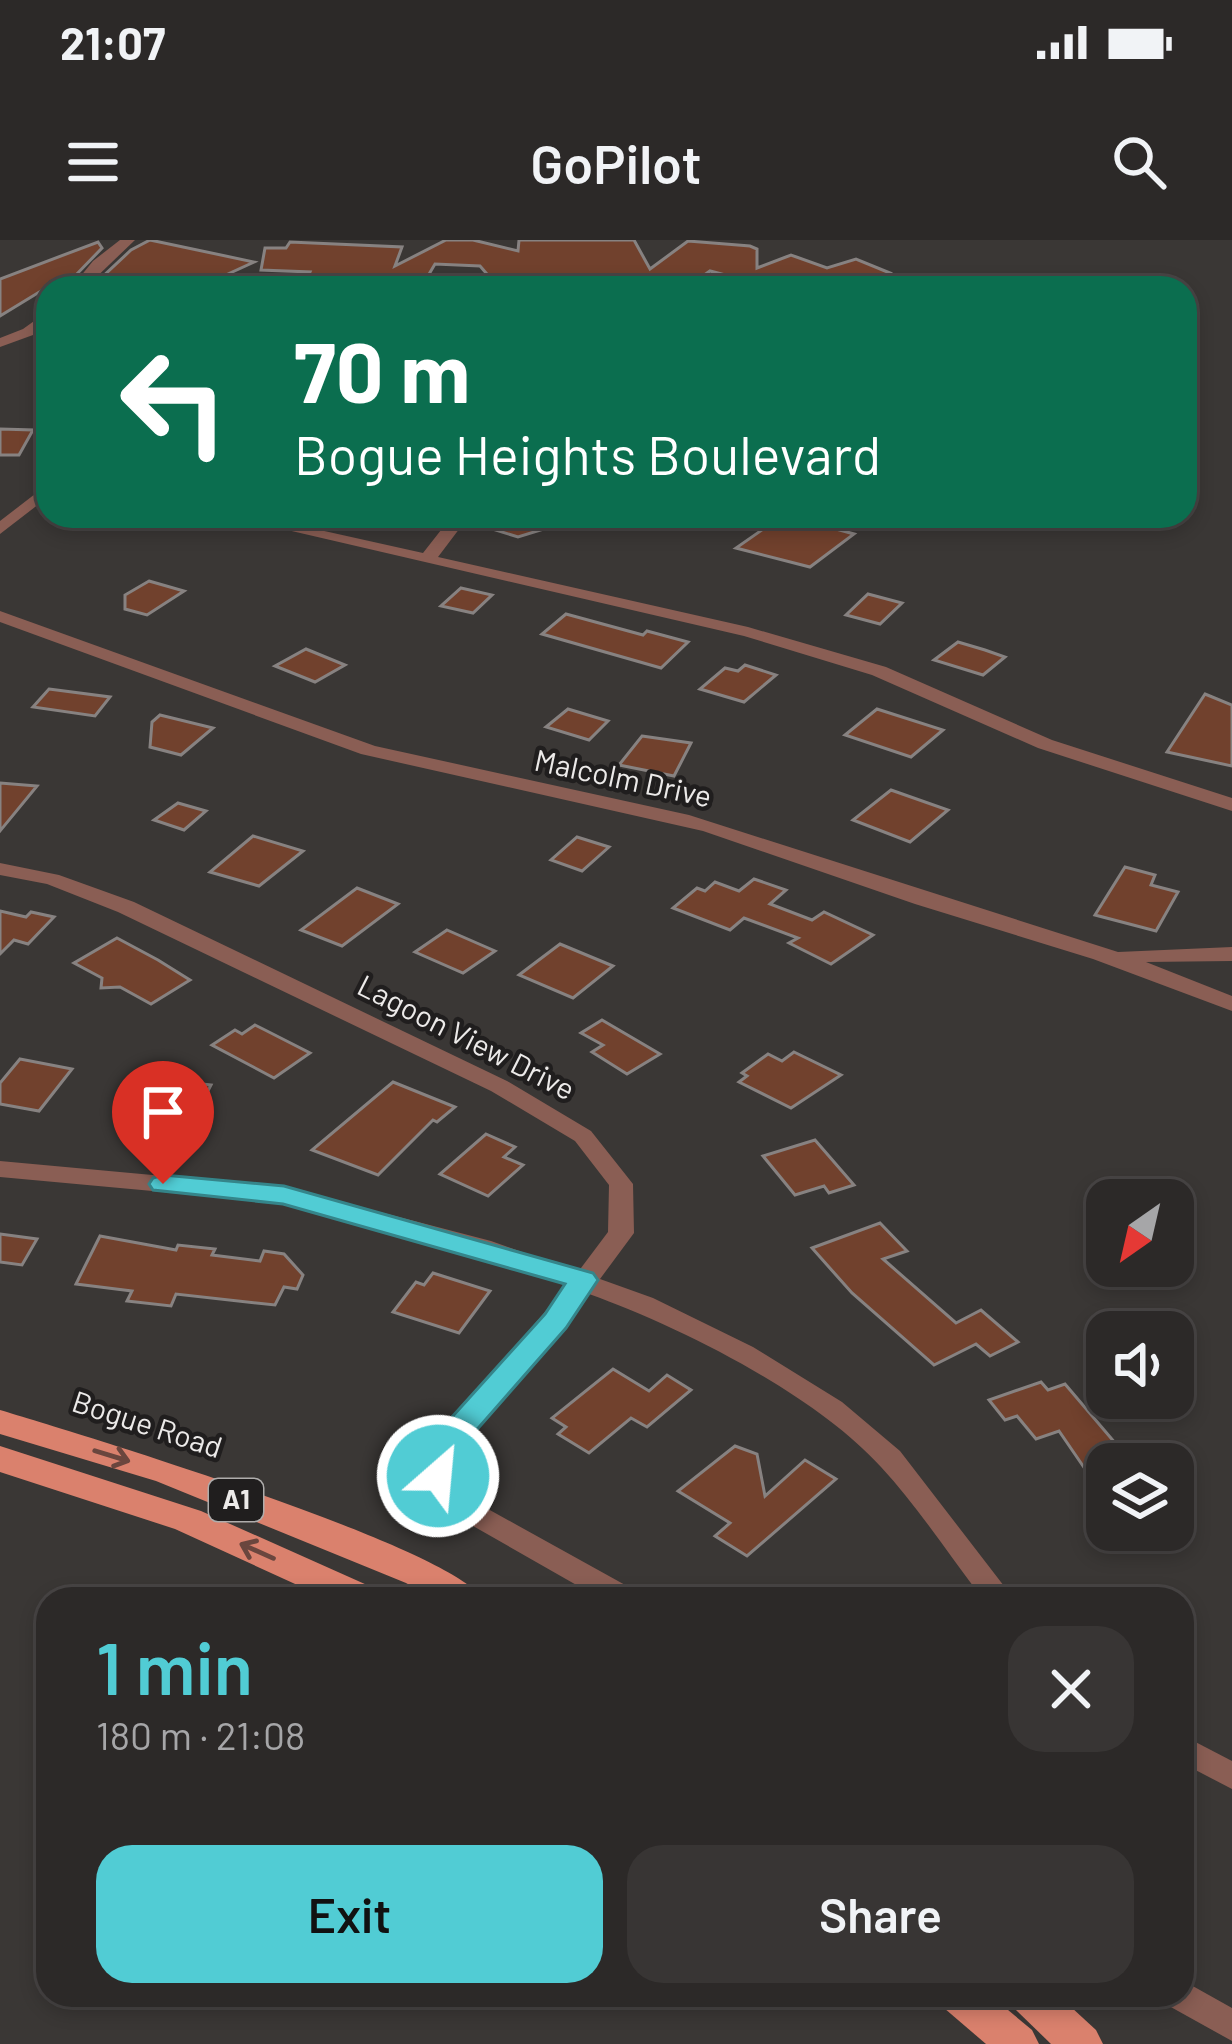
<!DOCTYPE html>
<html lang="en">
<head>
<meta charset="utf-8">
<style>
	body { margin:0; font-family:Barlow,sans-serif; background:#383534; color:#f1f3f6; height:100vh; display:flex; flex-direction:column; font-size:45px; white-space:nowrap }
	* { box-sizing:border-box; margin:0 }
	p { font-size:39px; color:#a6a6a8 }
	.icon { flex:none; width:66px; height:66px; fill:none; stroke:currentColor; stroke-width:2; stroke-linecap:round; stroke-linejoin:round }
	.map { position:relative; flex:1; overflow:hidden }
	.panel { position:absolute; left:36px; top:1347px; width:1158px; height:420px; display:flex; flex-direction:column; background:#2c2928; border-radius:36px; box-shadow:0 6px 18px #0003,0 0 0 3px #484545 }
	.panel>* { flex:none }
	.banner { position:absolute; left:36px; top:36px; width:1161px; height:252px; border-radius:36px; box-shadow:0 6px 18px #0003,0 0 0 3px #484545; background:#0b6e4f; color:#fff; overflow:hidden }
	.needle { width:78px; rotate:214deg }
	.controls { position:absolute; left:1086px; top:939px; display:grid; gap:24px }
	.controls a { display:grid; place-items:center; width:108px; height:108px; border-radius:24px; background:#2c2928; box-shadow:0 6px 18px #0003,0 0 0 3px #484545; font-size:60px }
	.pin { position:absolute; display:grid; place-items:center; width:102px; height:102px; color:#fff; margin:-123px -51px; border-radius:50% 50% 50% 0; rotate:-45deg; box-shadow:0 0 12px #0007 }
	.pin .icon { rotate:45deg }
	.me { position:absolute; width:132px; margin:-66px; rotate:27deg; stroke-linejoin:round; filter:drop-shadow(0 0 9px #0008) }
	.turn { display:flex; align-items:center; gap:42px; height:252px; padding:0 60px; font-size:54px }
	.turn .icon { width:156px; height:156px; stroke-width:2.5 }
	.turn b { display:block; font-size:84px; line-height:102px }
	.round { display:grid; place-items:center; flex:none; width:126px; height:126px; border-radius:36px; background:#383534 }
	.head { display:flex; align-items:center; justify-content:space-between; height:204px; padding:0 60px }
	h1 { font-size:72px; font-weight:600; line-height:90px; color:#51ccd4 }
	.primary-button { display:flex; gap:24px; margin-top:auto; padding:24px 60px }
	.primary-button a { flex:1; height:138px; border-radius:36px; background:#51ccd4; color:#111; font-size:48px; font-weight:600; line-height:138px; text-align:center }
	.primary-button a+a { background:#383534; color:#f1f3f6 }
	.status { display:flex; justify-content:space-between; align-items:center; height:84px; padding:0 60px; background:#2c2928; direction:ltr }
	.status svg { height:33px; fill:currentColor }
	header { display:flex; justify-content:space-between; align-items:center; height:156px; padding:0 60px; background:#2c2928; font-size:54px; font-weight:600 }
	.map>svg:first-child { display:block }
	.building { fill:#71412d; stroke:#878281; stroke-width:3 }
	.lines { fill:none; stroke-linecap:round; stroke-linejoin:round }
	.street { fill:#8a5e54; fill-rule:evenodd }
	.primary { fill:#da816d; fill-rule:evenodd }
	.oneway { stroke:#6a463e }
	.route { fill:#51ccd4; stroke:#35858a; stroke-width:3 }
	.labels { text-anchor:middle; stroke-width:9; stroke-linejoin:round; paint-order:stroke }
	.shield { fill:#201e1e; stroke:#afadac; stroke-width:3 }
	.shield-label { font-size:27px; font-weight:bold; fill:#eceae9 }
	.street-label { font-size:30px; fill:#eceae9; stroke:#201e1e }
</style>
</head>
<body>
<div class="status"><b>21:07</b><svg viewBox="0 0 49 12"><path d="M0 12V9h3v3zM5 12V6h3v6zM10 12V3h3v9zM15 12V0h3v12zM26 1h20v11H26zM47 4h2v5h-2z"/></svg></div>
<header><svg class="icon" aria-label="menu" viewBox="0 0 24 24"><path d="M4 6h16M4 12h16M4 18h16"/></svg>GoPilot<svg class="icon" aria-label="search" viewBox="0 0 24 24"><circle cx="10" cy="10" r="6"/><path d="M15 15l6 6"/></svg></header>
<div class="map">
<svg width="1232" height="1804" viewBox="0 0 1232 1804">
	<rect width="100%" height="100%" fill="#3a3735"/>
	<g class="building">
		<polygon points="150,0 254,22 217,39 197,35 171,46 121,38 113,43 98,41 131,10"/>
		<polygon points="446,0 473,0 518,11 519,0 634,0 650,29 688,1 750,6 757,9 757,28 791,15 827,28 856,19 890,33 871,48 829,41 822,48 749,48 752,42 710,31 686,48 591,48 579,43 499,48 480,26 435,24 422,46 305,43 310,32 261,30 265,8 286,8 290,2 402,7 395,26"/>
		<polygon points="98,2 102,8 73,38 64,37 0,76 0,39"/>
		<polygon points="0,189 33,190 19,215 0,215"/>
		<polygon points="473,276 569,276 570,281 518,297 470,282"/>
		<polygon points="782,276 789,276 854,294 810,327 736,308"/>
		<polygon points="149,341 184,351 147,375 125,369 125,355"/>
		<polygon points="461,348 492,355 473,373 441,366"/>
		<polygon points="868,354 902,363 880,384 846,375"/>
		<polygon points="566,374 643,395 647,391 688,402 661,428 542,394"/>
		<polygon points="958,402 985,410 1005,417 983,435 934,420"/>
		<polygon points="306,409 345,425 315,442 275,426"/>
		<polygon points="745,425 776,435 744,462 700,449 725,428 738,431"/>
		<polygon points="49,449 110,457 95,476 33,467"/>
		<polygon points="1205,454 1232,465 1232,526 1167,512"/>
		<polygon points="568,469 608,481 589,500 546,487"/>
		<polygon points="877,469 943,490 911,517 845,495"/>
		<polygon points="160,475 213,488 181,515 150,507 152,482"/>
		<polygon points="642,496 691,503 674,536 619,525"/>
		<polygon points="0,543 37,546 0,591"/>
		<polygon points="891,550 948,570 910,602 853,580"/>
		<polygon points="178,563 206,571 184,590 154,580"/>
		<polygon points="253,596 303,611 259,646 210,632"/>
		<polygon points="577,597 609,607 582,631 551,620"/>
		<polygon points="1125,627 1155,635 1151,645 1178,652 1156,691 1095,675"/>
		<polygon points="754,639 786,650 770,664 812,680 824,672 873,695 831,724 789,703 798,698 744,678 730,690 673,668 697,648 705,651 715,642 739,651"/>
		<polygon points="357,648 398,664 342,706 301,690"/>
		<polygon points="0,671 26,677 31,672 54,677 28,704 14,700 0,714"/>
		<polygon points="447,690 495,711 463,733 415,712"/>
		<polygon points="117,698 158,720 190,740 151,764 120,747 101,748 102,738 74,723"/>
		<polygon points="560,704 613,726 573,758 519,735"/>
		<polygon points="602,780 660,814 627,834 592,812 603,805 581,793"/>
		<polygon points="255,785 265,790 310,813 274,838 212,805 235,790 242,794"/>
		<polygon points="794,812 841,835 791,868 739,842 747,836 742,833 768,814 782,821"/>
		<polygon points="20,819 72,829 39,871 0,864 0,843"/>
		<polygon points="152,838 211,845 187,892 127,885"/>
		<polygon points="393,842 455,867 437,882 433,880 378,935 312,910"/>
		<polygon points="486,894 515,907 504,917 523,925 488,956 440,934"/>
		<polygon points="815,900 854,945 829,953 824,946 795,955 763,916"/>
		<polygon points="880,983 907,1011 883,1019 956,1083 981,1070 1018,1102 990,1116 976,1104 934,1125 852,1053 812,1008"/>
		<polygon points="0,994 37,999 22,1025 0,1022"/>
		<polygon points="100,996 176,1010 178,1005 215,1009 212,1015 260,1021 264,1011 284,1014 303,1035 297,1049 284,1047 275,1065 176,1054 171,1066 127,1061 132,1051 76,1044"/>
		<polygon points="433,1033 490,1051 459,1093 393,1072 416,1042 424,1045"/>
		<polygon points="613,1129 649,1151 667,1135 691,1150 647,1187 631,1178 589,1213 558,1194 566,1187 552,1178"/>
		<polygon points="1041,1142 1048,1150 1065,1144 1133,1224 1107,1224 1107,1261 1059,1191 1036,1199 1017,1176 1005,1180 989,1160"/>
		<polygon points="735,1206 757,1214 765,1256 805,1220 836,1239 747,1316 715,1296 730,1283 678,1251"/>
	</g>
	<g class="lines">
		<g class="street">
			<polygon points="120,0 135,0 85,48 71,48 93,21"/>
			<polygon points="48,71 48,82 33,95 0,107 0,98 23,89"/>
			<polygon points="48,244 48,257 0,294 0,281"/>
			<polygon points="227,276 257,276 423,313 452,276 469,276 438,317 748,387 886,427 1052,500 1232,558 1232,571 1038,508 872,435 744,396"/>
			<polygon points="0,371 375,506 689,575 1118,712 1232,707 1232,721 1146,722 1232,756 1232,771 1093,719 915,664 703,591 361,514 0,382"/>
			<path d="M0 623 59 635 134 662 507 841 591 891 633 944 634 993 600 1039 653 1058 753 1107 842 1162 900 1211 1014 1359H983C949 1315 918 1267 881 1227 815 1154 681 1087 589 1054L457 1209 452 1234 479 1264 636 1351 641 1359H601L459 1278 424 1236 430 1206 567 1046 474 1013 284 963 0 937V921L284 947 491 1001 578 1032 608 992 609 945 575 901 491 851 118 672 47 644 0 635Z"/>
			<polygon points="1182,1495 1232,1521 1232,1549 1182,1523"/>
			<polygon points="1182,1740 1232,1768 1232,1801 1169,1766 1164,1755 1182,1755"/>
		</g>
		<g class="primary">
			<path d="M0 1170C74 1192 455 1308 482 1359H434L406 1343 156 1241 0 1194Z"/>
			<polygon points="0,1206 201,1271 376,1349 381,1359 328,1359 175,1289 0,1232"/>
			<polygon points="938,1755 990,1755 1032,1790 1039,1804 986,1804 944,1768"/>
			<polygon points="1008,1755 1058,1755 1096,1790 1103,1804 1051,1804 1014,1768"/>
		</g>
	</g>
	<defs><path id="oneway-shaft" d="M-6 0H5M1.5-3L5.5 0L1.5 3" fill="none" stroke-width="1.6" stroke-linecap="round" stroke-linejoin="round" transform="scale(3)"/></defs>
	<g class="oneway">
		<use href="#oneway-shaft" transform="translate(112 1216) rotate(17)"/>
		<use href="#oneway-shaft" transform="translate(257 1311) rotate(-156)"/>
	</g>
	<polygon class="route" points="163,935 284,946 593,1033 598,1040 566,1088 459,1210 449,1244 427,1244 422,1236 433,1198 545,1074 565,1044 283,964 153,950 149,944 153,938"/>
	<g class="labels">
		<rect class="shield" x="209" y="1239" width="54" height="42" rx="9"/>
		<g class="shield-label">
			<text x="236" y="1269">A1</text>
		</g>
		<g class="street-label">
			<text transform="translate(623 539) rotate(12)" y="10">Malcolm Drive</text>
			<text transform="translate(466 798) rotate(27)" y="10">Lagoon View Drive</text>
			<text transform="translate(147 1185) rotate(18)" y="10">Bogue Road</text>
		</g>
	</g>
</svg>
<div class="controls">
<a><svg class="needle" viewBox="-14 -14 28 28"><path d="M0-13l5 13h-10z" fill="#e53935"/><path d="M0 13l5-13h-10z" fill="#a6a6a8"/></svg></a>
<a><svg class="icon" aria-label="sound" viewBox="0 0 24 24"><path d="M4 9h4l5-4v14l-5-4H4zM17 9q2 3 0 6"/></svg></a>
<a><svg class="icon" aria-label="layers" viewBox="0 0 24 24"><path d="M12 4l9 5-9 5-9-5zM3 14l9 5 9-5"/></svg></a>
</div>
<div class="pin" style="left:163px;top:944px;background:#d93025"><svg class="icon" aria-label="arrive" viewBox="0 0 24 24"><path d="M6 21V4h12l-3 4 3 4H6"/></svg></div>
<svg class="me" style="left:438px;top:1236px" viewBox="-20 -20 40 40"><circle r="17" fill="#51ccd4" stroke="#fff" stroke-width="3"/><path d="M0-11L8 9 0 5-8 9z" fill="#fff"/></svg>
<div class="banner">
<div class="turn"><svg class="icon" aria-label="left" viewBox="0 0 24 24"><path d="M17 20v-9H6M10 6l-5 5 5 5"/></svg><div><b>70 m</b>Bogue Heights Boulevard</div></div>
</div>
<section class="panel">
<div class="head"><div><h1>1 min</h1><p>180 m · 21:08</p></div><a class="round"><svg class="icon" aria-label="close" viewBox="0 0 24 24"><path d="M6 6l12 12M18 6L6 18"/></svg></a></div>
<div class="primary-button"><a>Exit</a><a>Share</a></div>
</section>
</div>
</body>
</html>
